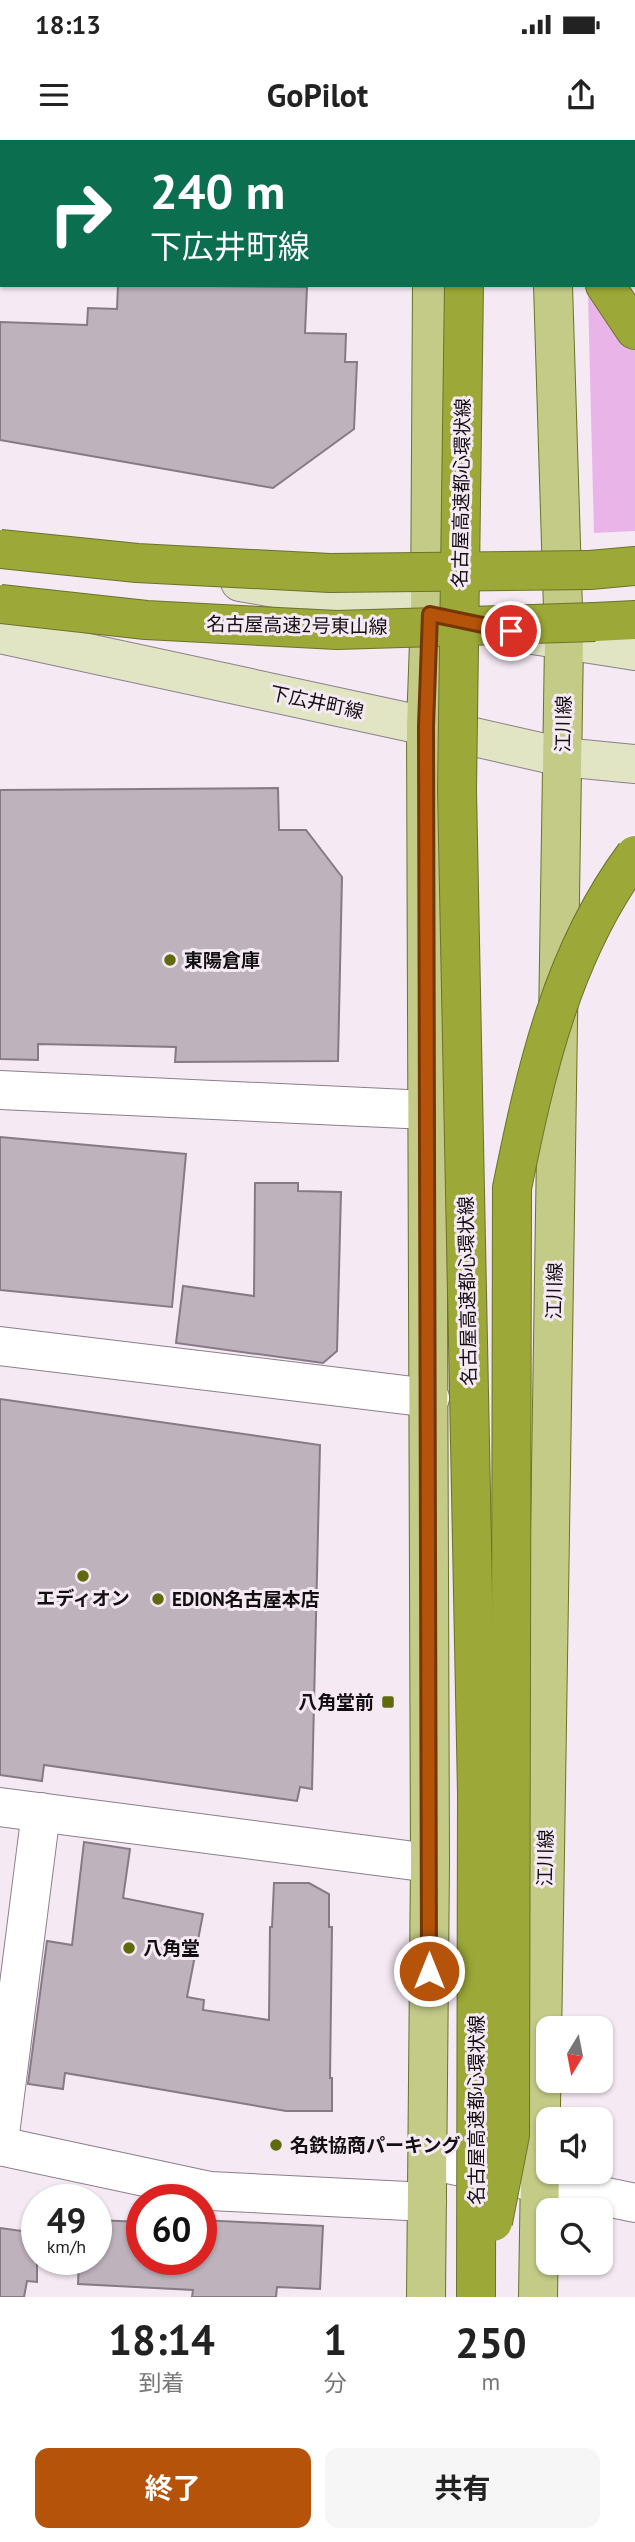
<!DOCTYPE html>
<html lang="ja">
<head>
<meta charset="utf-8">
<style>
	body { margin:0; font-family:"PT Sans","Noto Sans JP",sans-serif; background:#f6f6f6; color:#222; height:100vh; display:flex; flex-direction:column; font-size:26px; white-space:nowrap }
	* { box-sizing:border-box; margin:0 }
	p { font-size:23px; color:#767676 }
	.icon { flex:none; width:38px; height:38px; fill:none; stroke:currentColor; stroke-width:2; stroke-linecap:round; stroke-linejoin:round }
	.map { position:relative; height:2157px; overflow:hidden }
	.details { display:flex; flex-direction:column; background:#fff; flex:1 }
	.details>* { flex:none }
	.banner { position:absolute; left:0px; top:0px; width:635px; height:147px; box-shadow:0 2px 5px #0004; background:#0b6e4f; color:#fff; overflow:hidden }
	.needle { width:46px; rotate:190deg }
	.buttons { position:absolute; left:536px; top:1876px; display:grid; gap:14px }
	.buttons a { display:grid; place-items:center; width:77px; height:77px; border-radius:14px; background:#fff; box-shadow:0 2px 5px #0004; font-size:35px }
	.speed { position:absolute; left:21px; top:2044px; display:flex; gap:14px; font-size:35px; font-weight:700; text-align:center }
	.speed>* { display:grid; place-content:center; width:91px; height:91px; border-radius:50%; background:#fff; box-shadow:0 2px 5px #0004; line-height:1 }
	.speed small { font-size:18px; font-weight:400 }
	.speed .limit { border:10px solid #d22; background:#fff; color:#111 }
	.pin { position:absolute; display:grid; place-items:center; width:60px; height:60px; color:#fff; margin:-30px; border:4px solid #fff; border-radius:50%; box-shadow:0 2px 7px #0007 }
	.me { position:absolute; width:77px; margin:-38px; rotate:0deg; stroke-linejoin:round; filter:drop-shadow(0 0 5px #0008) }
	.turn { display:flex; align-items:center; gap:24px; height:147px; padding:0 35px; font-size:32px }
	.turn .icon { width:91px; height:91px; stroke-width:2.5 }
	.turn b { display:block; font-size:49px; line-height:60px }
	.eta { display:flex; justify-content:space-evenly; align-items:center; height:119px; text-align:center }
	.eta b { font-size:42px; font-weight:700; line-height:49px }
	.action { display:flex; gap:14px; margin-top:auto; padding:14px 35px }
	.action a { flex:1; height:80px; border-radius:14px; background:#b45309; color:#fff; font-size:28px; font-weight:700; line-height:80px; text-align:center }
	.action a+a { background:#f6f6f6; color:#222 }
	.status { display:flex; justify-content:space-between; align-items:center; height:49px; padding:0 35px; background:#fff; direction:ltr }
	.status svg { height:19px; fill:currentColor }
	header { display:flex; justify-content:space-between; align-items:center; height:91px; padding:0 35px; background:#fff; font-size:32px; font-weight:700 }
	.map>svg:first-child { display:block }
	.green { fill:#e9b5e8 }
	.building { fill:#beb2bd; stroke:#857a85; stroke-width:2 }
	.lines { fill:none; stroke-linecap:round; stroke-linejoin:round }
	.street-casing { stroke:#8a7f8a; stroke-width:40 }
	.secondary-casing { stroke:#8a7f8a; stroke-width:40 }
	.primary-casing { stroke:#6c722a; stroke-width:40 }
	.highway-casing { stroke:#6c722a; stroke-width:40 }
	.street { stroke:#fff; stroke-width:38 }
	.secondary { stroke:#e1e5c3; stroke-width:38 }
	.primary { stroke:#c4cb87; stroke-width:38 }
	.highway { stroke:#9ca837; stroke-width:38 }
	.highway-bridge-casing { stroke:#6c722a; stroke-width:40; stroke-linecap:butt }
	.highway-bridge { stroke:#9ca837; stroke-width:38 }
	.route-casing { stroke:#753606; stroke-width:18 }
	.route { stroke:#b45309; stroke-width:12 }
	.poi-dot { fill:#61690d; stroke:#f5e9f4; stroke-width:2.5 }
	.labels { text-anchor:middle; stroke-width:6; stroke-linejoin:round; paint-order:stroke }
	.street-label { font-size:19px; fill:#120e12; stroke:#f5e9f4 }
	.poi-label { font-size:19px; font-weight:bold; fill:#120e12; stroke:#f5e9f4; text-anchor:start }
</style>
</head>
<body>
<div class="status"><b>18:13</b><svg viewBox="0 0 49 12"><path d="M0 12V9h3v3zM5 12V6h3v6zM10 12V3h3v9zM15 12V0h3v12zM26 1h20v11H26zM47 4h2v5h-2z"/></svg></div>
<header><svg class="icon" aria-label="menu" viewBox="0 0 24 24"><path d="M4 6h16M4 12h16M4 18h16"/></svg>GoPilot<svg class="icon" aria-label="share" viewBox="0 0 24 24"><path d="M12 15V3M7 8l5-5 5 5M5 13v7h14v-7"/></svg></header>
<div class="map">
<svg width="635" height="2157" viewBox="0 0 635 2157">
	<rect width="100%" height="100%" fill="#f5e9f4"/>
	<polygon class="green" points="588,156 635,199 635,391 594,393"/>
	<g class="building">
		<polygon points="118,145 307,147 305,193 346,194 345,222 357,222 354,289 273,348 0,300 0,182 87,185 88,168 117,169"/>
		<polygon points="278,648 279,690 306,690 342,737 338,921 175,922 176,907 38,904 38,920 0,919 0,650"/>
		<polygon points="0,997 186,1014 172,1167 0,1150"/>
		<polygon points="255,1043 298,1043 298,1051 341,1052 337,1211 323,1223 176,1203 183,1146 254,1156"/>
		<polygon points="0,1259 320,1305 312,1649 300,1647 297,1661 44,1625 42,1641 0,1635"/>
		<polygon points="84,1702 130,1709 123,1758 203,1774 187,1857 204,1860 203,1870 269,1880 270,1787 272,1787 274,1743 309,1743 329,1754 329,1787 332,1787 330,1938 332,1938 332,1971 286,1971 65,1933 63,1949 28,1944 47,1801 72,1805"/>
		<polygon points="96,2080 142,2082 142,2119 201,2119 201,2080 323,2086 320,2149 277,2147 276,2157 192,2157 193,2150 78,2144 79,2119 96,2119"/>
		<polygon points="0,2088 37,2093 37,2142 27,2141 24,2157 0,2157"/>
	</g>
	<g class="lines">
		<defs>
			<g id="street">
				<polyline points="0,950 428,970"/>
				<polyline points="0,1206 430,1258"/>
				<polyline points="0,1667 430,1723"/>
				<polyline points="0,1994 41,1672"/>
				<polyline points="0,2006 210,2051 427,2062"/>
				<polyline points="428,2020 635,2063"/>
			</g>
			<g id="secondary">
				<polyline points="240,442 450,478"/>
				<polyline points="0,494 426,586 562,617 635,624"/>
				<polyline points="533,495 635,511"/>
			</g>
			<g id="primary">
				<polyline points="433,2 433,0"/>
				<polyline points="426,2157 430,1723 426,586 430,474 432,145"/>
				<polyline points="538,2157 564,502 553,145"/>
			</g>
			<g id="highway">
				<polyline points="550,0 551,2"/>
				<polyline points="466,2 466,0"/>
				<polyline points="605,145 635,190"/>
				<polyline points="590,430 635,426"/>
				<polyline points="595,482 635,480"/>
			</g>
		</defs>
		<use href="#street" class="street-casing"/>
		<use href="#secondary" class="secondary-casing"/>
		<use href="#primary" class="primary-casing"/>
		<use href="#highway" class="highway-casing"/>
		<use href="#street" class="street"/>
		<use href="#secondary" class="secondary"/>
		<use href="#primary" class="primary"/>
		<use href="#highway" class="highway"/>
		<defs>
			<g id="highway-bridge">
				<polyline points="464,145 457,650 477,1654 476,2157"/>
				<polyline points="0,409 137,423 330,433 590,430"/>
				<polyline points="0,464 146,480 337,490 595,482"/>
				<path d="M493 2082 510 1995 512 1048C536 930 562 813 635 715"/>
			</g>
		</defs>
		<use href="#highway-bridge" class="highway-bridge-casing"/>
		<use href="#highway-bridge" class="highway-bridge"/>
	</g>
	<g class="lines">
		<defs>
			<polyline id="route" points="429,1831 426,586 430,474 511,491"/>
		</defs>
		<use href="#route" class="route-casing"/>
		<use href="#route" class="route"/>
	</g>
	<g class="poi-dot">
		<circle cx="170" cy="820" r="7"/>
		<circle cx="83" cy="1436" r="7"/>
		<circle cx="158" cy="1459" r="7"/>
		<rect x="381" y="1555" width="14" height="14" rx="3.5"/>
		<circle cx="129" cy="1808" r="7"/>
		<circle cx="276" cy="2005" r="7"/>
	</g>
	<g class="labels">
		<g class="street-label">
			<text transform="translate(461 353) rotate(-89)" y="7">名古屋高速都心環状線</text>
			<text transform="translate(297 485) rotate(1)" y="7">名古屋高速2号東山線</text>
			<text transform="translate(317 562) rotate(12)" y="7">下広井町線</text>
			<text transform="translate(563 584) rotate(-89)" y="7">江川線</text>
			<text transform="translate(467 1151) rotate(-91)" y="7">名古屋高速都心環状線</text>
			<text transform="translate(554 1151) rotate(-89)" y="7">江川線</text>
			<text transform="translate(545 1718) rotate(-89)" y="7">江川線</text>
			<text transform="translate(476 1970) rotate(-90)" y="7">名古屋高速都心環状線</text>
		</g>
		<g class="poi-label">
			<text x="184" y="827">東陽倉庫</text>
			<text x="83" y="1465" text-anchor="middle">エディオン</text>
			<text x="172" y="1466">EDION名古屋本店</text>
			<text x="374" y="1569" text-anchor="end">八角堂前</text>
			<text x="143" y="1815">八角堂</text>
			<text x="290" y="2012">名鉄協商パーキング</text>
		</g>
	</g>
</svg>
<div class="buttons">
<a><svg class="needle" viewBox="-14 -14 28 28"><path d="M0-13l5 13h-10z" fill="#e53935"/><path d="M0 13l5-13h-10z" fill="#767676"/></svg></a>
<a><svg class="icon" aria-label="sound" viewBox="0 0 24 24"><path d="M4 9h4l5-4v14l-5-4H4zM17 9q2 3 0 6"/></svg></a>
<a><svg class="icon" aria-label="search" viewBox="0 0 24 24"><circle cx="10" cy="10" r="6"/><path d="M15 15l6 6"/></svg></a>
</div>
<div class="speed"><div>49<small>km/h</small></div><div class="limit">60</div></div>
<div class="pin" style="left:511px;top:491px;background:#d93025"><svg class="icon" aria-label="arrive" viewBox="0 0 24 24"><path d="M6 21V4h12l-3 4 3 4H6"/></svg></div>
<svg class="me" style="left:429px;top:1831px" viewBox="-20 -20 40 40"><circle r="17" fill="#b45309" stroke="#fff" stroke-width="3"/><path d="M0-11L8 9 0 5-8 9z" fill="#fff"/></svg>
<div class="banner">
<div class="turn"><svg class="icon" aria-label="right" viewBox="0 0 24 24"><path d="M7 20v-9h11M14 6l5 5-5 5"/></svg><div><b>240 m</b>下広井町線</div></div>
</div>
</div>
<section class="details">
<div class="eta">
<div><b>18:14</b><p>到着</p></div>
<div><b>1</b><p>分</p></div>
<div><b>250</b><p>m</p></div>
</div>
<div class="action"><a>終了</a><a>共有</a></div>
</section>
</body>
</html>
